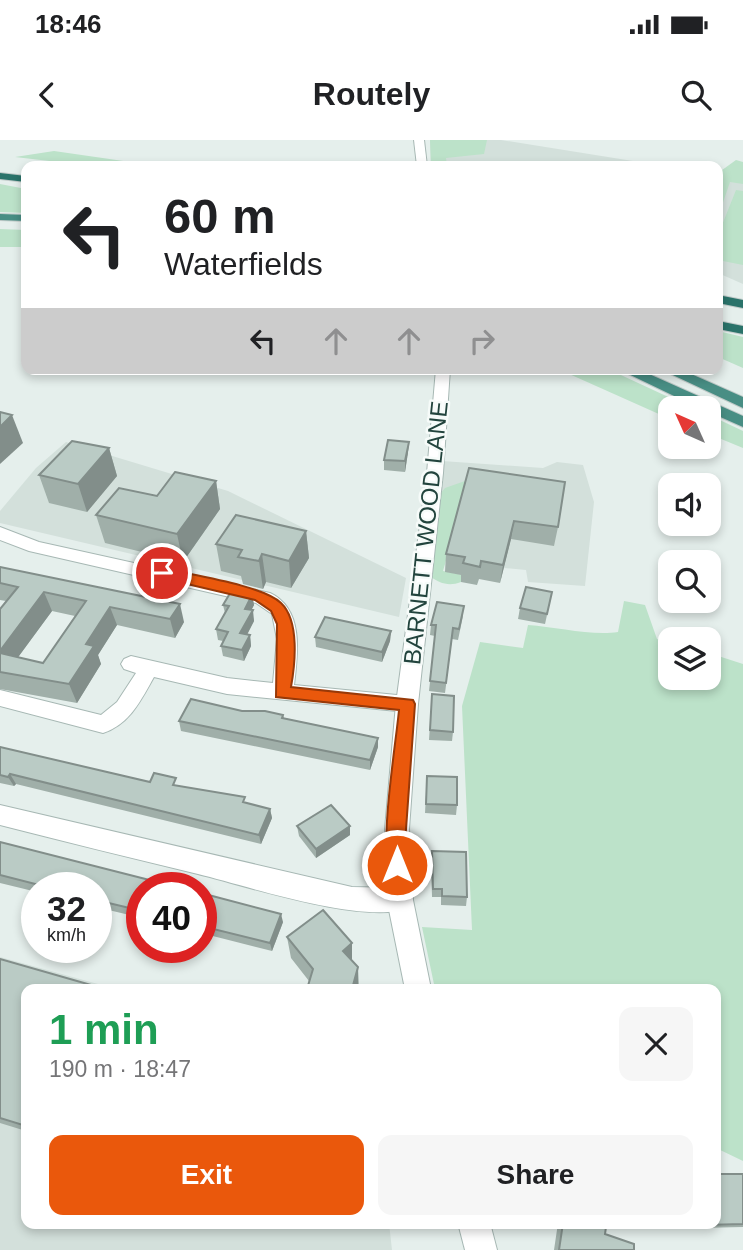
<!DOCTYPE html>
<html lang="en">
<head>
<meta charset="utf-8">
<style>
	body { margin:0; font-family:Helvetica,sans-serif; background:#f6f6f6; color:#202124; height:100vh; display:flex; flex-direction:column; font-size:26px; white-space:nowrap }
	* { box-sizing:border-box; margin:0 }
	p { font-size:23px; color:#757577 }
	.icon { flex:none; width:38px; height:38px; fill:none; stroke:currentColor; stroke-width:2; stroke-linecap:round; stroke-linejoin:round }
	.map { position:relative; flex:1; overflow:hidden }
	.panel { position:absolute; left:21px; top:844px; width:700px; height:245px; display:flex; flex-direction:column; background:#fff; border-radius:14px; box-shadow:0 4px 10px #0003 }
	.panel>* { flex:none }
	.banner { position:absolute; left:21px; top:21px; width:702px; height:214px; border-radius:14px; box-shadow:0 4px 10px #0003; background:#fff; color:#202124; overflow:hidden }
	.needle { width:46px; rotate:315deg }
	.buttons { position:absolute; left:658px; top:256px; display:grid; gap:14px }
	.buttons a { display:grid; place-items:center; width:63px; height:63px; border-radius:14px; background:#fff; box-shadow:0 4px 10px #0003; font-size:35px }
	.speed { position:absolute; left:21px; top:732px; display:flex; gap:14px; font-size:35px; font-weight:700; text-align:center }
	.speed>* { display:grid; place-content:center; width:91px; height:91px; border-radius:50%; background:#fff; box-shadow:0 4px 10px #0003; line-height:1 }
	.speed small { font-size:18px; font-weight:400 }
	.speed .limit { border:10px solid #d22; background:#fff; color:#111 }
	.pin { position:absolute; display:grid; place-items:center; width:60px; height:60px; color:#fff; margin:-30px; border:4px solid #fff; border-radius:50%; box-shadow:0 2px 7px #0007 }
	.me { position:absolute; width:77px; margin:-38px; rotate:0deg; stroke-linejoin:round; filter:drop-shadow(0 0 5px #0008) }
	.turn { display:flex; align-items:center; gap:24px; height:147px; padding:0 28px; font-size:32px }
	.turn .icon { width:91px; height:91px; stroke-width:2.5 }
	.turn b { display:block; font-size:49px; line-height:60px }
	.lanes { display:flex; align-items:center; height:66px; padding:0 28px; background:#0003; justify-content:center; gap:35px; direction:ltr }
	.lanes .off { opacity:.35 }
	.round { display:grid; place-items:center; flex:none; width:74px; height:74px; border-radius:14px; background:#f6f6f6 }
	.overview { display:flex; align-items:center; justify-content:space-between; height:119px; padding:0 28px }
	h1 { font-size:42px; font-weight:800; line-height:52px; color:#1e9e55 }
	.cta { display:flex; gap:14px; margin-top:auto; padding:14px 28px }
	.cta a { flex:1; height:80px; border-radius:14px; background:#ea580c; color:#fff; font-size:28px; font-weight:800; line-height:80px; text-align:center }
	.cta a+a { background:#f6f6f6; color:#202124 }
	.status { display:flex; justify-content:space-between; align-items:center; height:49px; padding:0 35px; background:#fff; direction:ltr }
	.status svg { height:19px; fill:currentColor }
	header { display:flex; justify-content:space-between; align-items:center; height:91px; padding:0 28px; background:#fff; font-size:32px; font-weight:800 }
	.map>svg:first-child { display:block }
	.built { fill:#d3e0db }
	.green { fill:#bce2c9 }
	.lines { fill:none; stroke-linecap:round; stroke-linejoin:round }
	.minor-casing { stroke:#a7b8b4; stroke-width:2 }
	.tertiary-casing { stroke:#a7b8b4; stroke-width:2 }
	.trunk-casing { stroke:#c1cbc9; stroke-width:2 }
	.motorway-casing { stroke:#c1cbc9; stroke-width:2 }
	.minor { fill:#fff; fill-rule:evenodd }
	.tertiary { fill:#fff; fill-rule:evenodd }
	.trunk { fill:#488e84; fill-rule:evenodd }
	.motorway { fill:#2a736a; fill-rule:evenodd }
	.wall { fill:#a0afa9; fill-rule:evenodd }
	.shaded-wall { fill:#828e8a }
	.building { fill:#bacbc5; stroke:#828e8a; stroke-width:2 }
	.route { fill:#ea580c; stroke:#983908; stroke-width:2 }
	.labels { text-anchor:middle; stroke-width:5; stroke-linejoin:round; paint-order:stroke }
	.street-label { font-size:24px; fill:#22443d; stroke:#f6fbf9 }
</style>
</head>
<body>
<div class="status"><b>18:46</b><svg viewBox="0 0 49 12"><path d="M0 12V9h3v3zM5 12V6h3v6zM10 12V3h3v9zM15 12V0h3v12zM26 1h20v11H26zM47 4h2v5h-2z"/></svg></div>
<header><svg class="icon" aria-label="back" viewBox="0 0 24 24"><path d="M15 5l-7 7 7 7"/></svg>Routely<svg class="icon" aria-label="search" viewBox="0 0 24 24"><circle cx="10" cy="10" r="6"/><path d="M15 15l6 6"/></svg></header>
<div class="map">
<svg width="743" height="1110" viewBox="0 0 743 1110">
	<rect width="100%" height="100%" fill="#e5efec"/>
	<g class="built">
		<polygon points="430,0 501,0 664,26 431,26"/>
		<polygon points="718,35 743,39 743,144 718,133"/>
		<polygon points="66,302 228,351 406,438 399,477 0,383 0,371 36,328"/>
		<polygon points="442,321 543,328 557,322 583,325 594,362 585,446 528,442 526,430 504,428 435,369"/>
		<polygon points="0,817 116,849 26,849 26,1083 389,1083 392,1110 0,1110"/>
	</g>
	<g class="green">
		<polygon points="430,0 487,0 484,14 446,18 447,26 431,26"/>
		<polygon points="54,11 158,26 92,26 15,17"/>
		<polygon points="736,20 743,22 743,44 730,42 718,77 718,38 720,38 718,33"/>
		<polygon points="0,44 26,49 26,73 0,72"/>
		<polygon points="736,50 743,51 743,125 718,120 718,95"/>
		<polygon points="0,89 26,90 26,107 0,107"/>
		<polygon points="718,191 743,197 743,228 718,217"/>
		<polygon points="558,229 608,229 692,268 670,268 670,279"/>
		<polygon points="709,275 743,291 743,308 709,294"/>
		<path d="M465 341 467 347 443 431 463 435 461 442C448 447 440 443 429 436L437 358 445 348Z"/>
		<path d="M624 461 645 465 657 499 670 504V537H709V513L743 524V1021L716 1008V849H435L422 787 472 790 462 566 480 502 523 508 528 485C556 487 592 496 618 492Z"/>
	</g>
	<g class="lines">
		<defs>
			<g id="minor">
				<path d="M0 387 39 402 270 453C304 469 298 513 294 545L407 556 414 558 418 564 414 570 407 572 227 554 154 537C141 560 130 584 103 593L0 566V550L101 575 117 562 136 533 124 529 121 524 124 519 131 516 227 538 273 543 277 499 272 474 256 463 29 411 0 400Z"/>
				<path d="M0 665 352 747 400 748 409 752 413 760 409 768C364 785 247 746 198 734 132 718 66 702 0 685Z"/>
			</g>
			<g id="tertiary">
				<polygon points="414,0 424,0 427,26 417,26"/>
				<polygon points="436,229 450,229 443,333 418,564 409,689 413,760 431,849 405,849 387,760 385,689 396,564 427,333"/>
				<polygon points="458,1083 490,1083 497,1110 465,1110"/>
			</g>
			<g id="trunk">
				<polygon points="0,74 26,75 26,81 0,80"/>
				<polygon points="618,229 638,229 743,276 743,287 709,272 709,268 699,268"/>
				<polygon points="660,229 680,229 743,257 743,268"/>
			</g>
			<g id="motorway">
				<polygon points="0,33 26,36 26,42 0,39"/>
				<polygon points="718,155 743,160 743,168 718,163"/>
				<polygon points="718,181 743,186 743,194 718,189"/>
			</g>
		</defs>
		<use href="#minor" class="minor-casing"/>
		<use href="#tertiary" class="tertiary-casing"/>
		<use href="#trunk" class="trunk-casing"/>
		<use href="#motorway" class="motorway-casing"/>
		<use href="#minor" class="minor"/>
		<use href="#tertiary" class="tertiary"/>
		<use href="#trunk" class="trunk"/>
		<use href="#motorway" class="motorway"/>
	</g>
	<g class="wall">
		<polygon points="409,302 408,312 405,332 384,330 384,320"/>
		<polygon points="109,308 117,336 87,372 49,363 39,335"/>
		<polygon points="469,328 558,387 554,406 511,399 500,443 479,439 477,445 461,442 461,435 445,432 446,414"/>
		<polygon points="216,341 220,369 183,422 105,403 96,375 157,356"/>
		<polygon points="306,391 309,418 291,448 266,442 263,449 243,444 241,436 221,431 216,404"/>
		<path d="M0 427 184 482 175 498 117 485 98 515 101 524 77 563 0 549V469L6 461 0 460ZM52 471 75 476 43 523 18 517Z"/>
		<polygon points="552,452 545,484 518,479 520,468"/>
		<polygon points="252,455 254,465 251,470 254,481 247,495 250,495 251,506 244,521 223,516 221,506 223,501 218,500 216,489 225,473 223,465"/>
		<polygon points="463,476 458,500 452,499 445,553 429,551 435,496 430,495 431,485"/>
		<polygon points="391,491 390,501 382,522 316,507 315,497"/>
		<polygon points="432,554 453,592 452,601 429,600"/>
		<polygon points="242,571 283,575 284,578 378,598 378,607 370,630 181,591 179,581"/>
		<polygon points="0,607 150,642 179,646 270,669 272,678 261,704 16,644 14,646 0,643"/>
		<polygon points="427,636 457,665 456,675 425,673"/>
		<polygon points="297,686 350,695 316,718 299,696"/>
		<polygon points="0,702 142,747 142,778 96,767 96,747 37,747 37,752 0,743"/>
		<polygon points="432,711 467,757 466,766 441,765 441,757 432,757 431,720"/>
		<polygon points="201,753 283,782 272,811 201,793"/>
		<polygon points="287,797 352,803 352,821 358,827 359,847 309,841 291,818"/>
		<polygon points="0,819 26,849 26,991 0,983"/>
		<polygon points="743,1034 743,1087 698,1088 697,1083 716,1083"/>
		<polygon points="558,1083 596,1083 605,1094 634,1110 554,1110"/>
	</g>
	<g class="shaded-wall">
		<polygon points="12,275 23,303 0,324 0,287"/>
		<polygon points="409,302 408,312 405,332 405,321"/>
		<polygon points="109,308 117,336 87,372 78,344"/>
		<polygon points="216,341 220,369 183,422 177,394"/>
		<polygon points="514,381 511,399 500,443 503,425"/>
		<polygon points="306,391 309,418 291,448 289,421"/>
		<polygon points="262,414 266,442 263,449 259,421"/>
		<polygon points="44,452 52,471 8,531 0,514 0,511"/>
		<polygon points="252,455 254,465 247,479 245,469"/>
		<polygon points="180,464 184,482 175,498 170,479"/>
		<polygon points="110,467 117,485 98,515 101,524 77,563 69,544 86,504"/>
		<polygon points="253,470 254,481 242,504 240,493"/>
		<polygon points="391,491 390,501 382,522 382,512"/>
		<polygon points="250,495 251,506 244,521 242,510"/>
		<polygon points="378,598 378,607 370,630 370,620"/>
		<polygon points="10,634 16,644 14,646 8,637"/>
		<polygon points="270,669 272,678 261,704 259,695"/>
		<polygon points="350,686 350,695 316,718 316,709"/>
		<polygon points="281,774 283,782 272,811 270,803"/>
		<polygon points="352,803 352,824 343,811"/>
		<polygon points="358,827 358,849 352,849"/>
	</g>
	<g class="building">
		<polygon points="0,272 12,275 0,287"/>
		<polygon points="388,300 409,302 405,321 384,320"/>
		<polygon points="72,301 109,308 78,344 39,335"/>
		<polygon points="469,328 565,342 558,387 514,381 503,425 481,421 480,427 463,423 465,417 446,414"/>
		<polygon points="175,332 216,341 177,394 96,375 119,348 157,356"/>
		<polygon points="236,375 306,391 289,421 262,414 259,421 238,417 242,410 216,404"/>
		<polygon points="0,427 180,464 170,479 110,467 86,504 94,506 69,544 0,532 0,513 43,523 86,461 44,452 0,511 0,469 18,447 0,443"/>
		<polygon points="526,447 552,452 547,474 520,468"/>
		<polygon points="232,450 252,455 245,469 253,470 240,493 250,495 242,510 221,506 228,492 216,489 229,466 223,465"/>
		<polygon points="437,462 464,466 459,489 453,488 446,543 430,541 436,485 431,485"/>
		<polygon points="325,477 391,491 382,512 315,497"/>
		<polygon points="432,554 454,556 453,592 430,590"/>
		<polygon points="191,559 242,571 265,571 283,575 282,578 378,598 370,620 179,581"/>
		<polygon points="0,607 150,642 154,633 176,638 173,645 245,657 243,662 270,669 259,695 10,634 8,637 0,635"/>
		<polygon points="427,636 457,637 457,665 426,664"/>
		<polygon points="331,665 350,686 316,709 297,686"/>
		<polygon points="0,702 177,747 142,747 142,771 96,760 96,747 47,747 0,735"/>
		<polygon points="432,711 466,712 467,757 442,756 442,749 433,749"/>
		<polygon points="201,753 281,774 270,803 201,786"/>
		<polygon points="323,770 352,803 343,811 358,827 352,849 307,849 313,829 287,797"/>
		<polygon points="0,819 105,849 26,849 26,986 0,978"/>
		<polygon points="716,1034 743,1034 743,1084 704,1085 704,1083 716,1083"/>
		<polygon points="563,1083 596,1083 596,1084 606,1087 605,1094 634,1104 634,1110 559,1110"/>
	</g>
	<path class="route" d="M162 428C190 435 262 445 281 463 300 481 295 525 291 547L413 560 415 564 403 731H390C379 705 396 603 399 570L276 557 277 484 271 471 255 460 157 437V430Z"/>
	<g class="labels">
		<g class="street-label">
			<text transform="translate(426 393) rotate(-84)" y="8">BARNETT WOOD LANE</text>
		</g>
	</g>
</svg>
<div class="buttons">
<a><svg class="needle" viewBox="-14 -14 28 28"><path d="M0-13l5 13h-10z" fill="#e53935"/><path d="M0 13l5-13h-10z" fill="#757577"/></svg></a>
<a><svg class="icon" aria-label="sound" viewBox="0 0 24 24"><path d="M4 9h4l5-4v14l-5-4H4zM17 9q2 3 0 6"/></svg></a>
<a><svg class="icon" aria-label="search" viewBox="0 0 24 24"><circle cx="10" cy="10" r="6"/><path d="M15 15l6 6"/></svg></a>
<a><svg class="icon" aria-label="layers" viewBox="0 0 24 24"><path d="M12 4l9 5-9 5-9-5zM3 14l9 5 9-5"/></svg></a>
</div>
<div class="speed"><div>32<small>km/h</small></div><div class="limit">40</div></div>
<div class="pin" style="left:162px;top:433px;background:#d93025"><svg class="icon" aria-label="arrive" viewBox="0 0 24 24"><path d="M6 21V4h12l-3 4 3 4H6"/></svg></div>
<svg class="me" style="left:397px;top:725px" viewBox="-20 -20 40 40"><circle r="17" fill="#ea580c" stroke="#fff" stroke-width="3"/><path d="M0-11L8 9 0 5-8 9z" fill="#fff"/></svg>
<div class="banner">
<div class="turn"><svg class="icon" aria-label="left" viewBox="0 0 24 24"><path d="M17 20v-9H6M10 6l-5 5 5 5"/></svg><div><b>60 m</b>Waterfields</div></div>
<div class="lanes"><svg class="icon" aria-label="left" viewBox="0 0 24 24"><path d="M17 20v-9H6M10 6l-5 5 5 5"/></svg><svg class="icon off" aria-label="ahead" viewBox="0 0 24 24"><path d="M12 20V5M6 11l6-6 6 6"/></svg><svg class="icon off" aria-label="ahead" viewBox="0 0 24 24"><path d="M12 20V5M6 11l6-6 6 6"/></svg><svg class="icon off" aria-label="right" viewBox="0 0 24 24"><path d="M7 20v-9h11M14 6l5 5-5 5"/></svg></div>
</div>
<section class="panel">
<div class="overview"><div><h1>1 min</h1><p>190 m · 18:47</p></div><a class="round"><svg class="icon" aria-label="close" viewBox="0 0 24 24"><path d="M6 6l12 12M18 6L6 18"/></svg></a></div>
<div class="cta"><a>Exit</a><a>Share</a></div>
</section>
</div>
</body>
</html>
